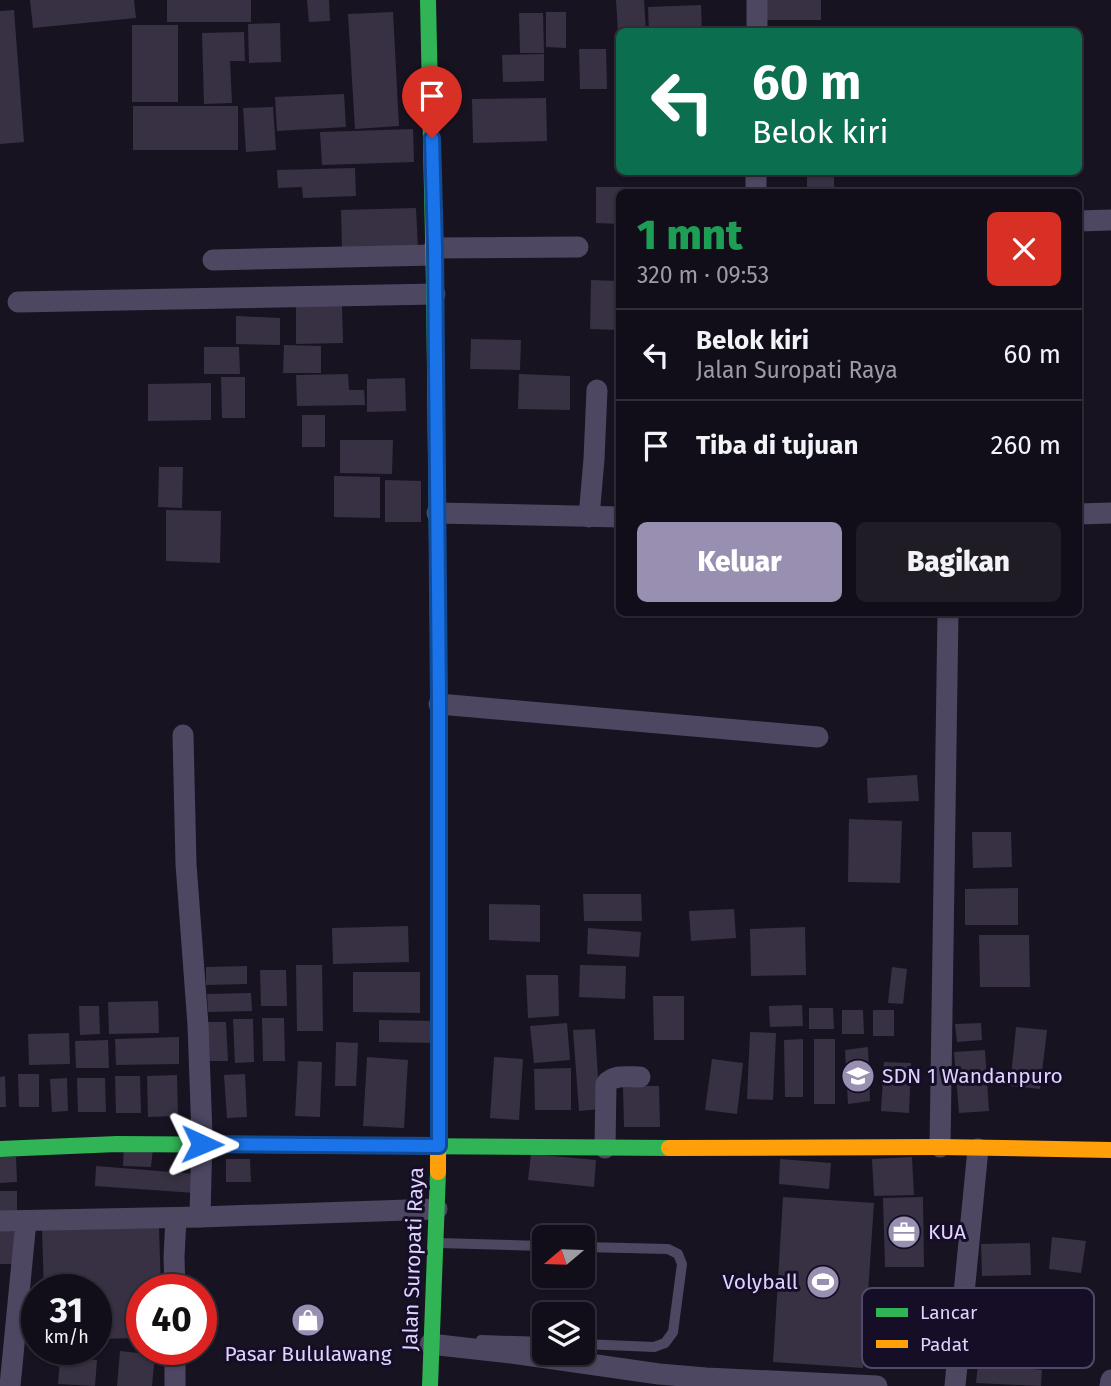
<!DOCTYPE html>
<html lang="id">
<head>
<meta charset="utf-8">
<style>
	body { margin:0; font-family:"Fira Sans",sans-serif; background:#1f1c26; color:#f1f3f6; height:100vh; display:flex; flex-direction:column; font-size:26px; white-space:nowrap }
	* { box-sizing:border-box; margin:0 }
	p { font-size:23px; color:#9c9ca2 }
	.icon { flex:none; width:38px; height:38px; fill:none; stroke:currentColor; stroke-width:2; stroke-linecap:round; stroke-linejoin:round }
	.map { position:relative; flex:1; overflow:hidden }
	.details { position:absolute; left:616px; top:189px; width:466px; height:427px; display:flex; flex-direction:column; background:#120e19; border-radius:10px; box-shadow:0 2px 5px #0004,0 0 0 2px #312e38 }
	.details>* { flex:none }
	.hud { position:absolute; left:616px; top:28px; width:466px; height:147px; border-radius:10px; box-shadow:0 2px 5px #0004,0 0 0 2px #312e38; background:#0b6e4f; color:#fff; overflow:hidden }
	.needle { width:46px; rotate:251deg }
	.buttons { position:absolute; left:532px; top:1225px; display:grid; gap:14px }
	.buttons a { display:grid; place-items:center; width:63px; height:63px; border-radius:10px; background:#120e19; box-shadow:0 2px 5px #0004,0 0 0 2px #312e38; font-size:35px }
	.speed { position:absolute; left:21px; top:1274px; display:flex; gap:14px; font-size:35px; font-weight:700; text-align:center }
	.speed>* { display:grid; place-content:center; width:91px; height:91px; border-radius:50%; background:#120e19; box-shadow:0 2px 5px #0004,0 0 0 2px #312e38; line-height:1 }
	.speed small { font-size:18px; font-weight:400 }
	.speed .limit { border:10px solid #d22; background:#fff; color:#111 }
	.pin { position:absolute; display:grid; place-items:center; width:60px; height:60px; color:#fff; margin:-72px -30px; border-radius:50% 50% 50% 0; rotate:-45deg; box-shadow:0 0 7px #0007 }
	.pin .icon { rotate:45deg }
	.me { position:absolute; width:77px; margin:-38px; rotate:91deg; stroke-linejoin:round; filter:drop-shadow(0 0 5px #0008) }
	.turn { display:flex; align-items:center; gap:24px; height:147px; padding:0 21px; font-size:32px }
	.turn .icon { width:91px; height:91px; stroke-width:2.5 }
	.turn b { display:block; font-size:49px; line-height:60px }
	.round { display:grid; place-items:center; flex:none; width:74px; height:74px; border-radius:10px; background:#1f1c26 }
	.headline { display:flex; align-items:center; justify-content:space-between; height:119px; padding:0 21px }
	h1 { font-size:42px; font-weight:800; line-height:52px; color:#1e9e55 }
	.action { display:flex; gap:14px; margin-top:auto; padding:14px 21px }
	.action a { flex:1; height:80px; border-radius:10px; background:#9990b1; color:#fff; font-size:28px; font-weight:800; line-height:80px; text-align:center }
	.action a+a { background:#1f1c26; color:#f1f3f6 }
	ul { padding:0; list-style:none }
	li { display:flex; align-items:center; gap:21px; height:91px; padding:0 21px; border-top:2px solid #312e38 }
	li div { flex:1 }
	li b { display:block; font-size:26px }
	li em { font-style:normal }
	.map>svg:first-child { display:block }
	.building { fill:#373143 }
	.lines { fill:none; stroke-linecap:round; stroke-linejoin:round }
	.lane { stroke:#4d4762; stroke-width:10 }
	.street { stroke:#4d4762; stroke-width:21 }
	.fast { stroke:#30b455; stroke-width:16 }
	.slow { stroke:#ff9f0a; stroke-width:16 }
	.route-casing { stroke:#114b97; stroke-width:18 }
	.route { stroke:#1a73e8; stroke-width:12 }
	.labels { text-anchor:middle; stroke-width:6; stroke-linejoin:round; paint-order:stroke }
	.poi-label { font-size:21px; fill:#dfd3ff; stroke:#160d27; text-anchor:start }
	.street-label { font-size:21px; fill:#dfd3ff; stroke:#160d27 }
	.key { fill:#160d27; stroke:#524868; stroke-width:2 }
	.key-label { font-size:19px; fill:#dfd3ff }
</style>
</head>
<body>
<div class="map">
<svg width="1111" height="1386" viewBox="0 0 1111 1386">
	<rect width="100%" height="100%" fill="#181321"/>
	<g class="building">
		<polygon points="30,0 134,0 136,18 33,28"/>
		<rect x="167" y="0" width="84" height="22"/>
		<polygon points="307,0 329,0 330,21 309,22"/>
		<polygon points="616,0 644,0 646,32 618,32"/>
		<rect x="762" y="0" width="59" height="20"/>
		<polygon points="701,5 702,32 649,32 648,7"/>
		<polygon points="14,10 24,142 0,144 0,11"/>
		<polygon points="393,12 399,126 355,129 348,14"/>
		<polygon points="546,12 566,12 566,48 546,47"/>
		<polygon points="519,13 543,13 544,53 520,53"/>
		<polygon points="280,23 281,62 249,63 248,24"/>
		<rect x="132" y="25" width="46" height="77"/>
		<polygon points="244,32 245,61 230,61 232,103 204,104 202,33"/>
		<polygon points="579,49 606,49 607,89 580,89"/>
		<polygon points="544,54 544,81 503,82 502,55"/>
		<polygon points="344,94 346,127 277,131 275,97"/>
		<polygon points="546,98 547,141 473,143 472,99"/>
		<rect x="133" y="106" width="105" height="44"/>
		<polygon points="273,107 276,150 246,152 243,108"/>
		<polygon points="413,129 414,162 322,165 320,132"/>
		<polygon points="355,168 356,196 303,198 302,187 278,188 277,170"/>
		<rect x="807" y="172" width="27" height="20"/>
		<polygon points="596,187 646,187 646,192 620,192 620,224 596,223"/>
		<polygon points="416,208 418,248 342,250 341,210"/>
		<polygon points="591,280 619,281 618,330 590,329"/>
		<polygon points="296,306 342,306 343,343 296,344"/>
		<polygon points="236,316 280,318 280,345 236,344"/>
		<polygon points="471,339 521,340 520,370 470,369"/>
		<polygon points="284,345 321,346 321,373 283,373"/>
		<polygon points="204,347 239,347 240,374 204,374"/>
		<polygon points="348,374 349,390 364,390 365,405 297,406 296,375"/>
		<polygon points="519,374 570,376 570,410 518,409"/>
		<polygon points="221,377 245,377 245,418 222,418"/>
		<polygon points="405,378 406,411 367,412 367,379"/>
		<polygon points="211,383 211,420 148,421 148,384"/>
		<rect x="302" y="415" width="23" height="32"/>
		<polygon points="340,440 393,440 392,474 340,473"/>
		<polygon points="159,467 183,467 182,508 158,507"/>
		<polygon points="334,476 380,477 380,518 334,517"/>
		<polygon points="385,480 421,481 421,522 385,522"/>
		<polygon points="166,510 221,511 220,563 166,561"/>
		<polygon points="917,775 919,801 868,803 867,778"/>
		<polygon points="849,819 902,821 900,883 848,882"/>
		<polygon points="972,832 1011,832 1012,867 973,868"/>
		<polygon points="1018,888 1018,925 965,925 965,889"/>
		<polygon points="583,894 641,894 642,921 584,921"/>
		<polygon points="489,904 540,905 540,942 489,940"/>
		<polygon points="734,909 736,938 691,941 689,911"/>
		<polygon points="408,926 409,962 333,964 332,928"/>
		<polygon points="805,927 806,975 751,976 750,929"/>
		<polygon points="588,928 641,932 639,957 587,954"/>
		<polygon points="979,935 1029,935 1030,987 980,987"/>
		<polygon points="296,965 322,965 323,1031 297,1031"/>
		<polygon points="580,965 626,966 625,999 579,997"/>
		<polygon points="247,966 247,984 206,985 206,967"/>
		<polygon points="892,967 907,969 903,1004 888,1003"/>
		<polygon points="260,970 286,970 287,1006 261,1006"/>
		<polygon points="353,972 420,972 420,1013 353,1012"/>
		<polygon points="526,975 558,975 559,1016 528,1018"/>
		<polygon points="251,993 252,1011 208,1012 207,994"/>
		<polygon points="653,996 684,996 684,1040 654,1040"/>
		<polygon points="158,1001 159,1033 109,1034 108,1002"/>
		<polygon points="802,1005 803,1026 770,1027 769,1006"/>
		<polygon points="79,1006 99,1006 100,1034 80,1035"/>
		<polygon points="809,1008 833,1008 834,1029 809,1029"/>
		<polygon points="842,1010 863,1010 864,1034 842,1034"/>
		<rect x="873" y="1010" width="21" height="26"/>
		<polygon points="262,1018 284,1018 285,1061 263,1061"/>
		<polygon points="233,1019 253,1019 254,1062 235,1063"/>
		<polygon points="379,1020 435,1021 435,1043 379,1042"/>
		<polygon points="202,1022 226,1022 228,1061 203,1061"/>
		<polygon points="567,1023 570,1060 534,1063 530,1026"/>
		<polygon points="981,1023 982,1040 957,1042 955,1024"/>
		<polygon points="1016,1027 1047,1030 1040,1089 1010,1086"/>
		<polygon points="595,1029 600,1109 579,1111 573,1030"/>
		<polygon points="750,1032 776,1033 773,1100 747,1099"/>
		<polygon points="69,1033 70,1064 29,1065 28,1034"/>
		<polygon points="179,1037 179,1064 116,1065 115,1039"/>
		<polygon points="803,1039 803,1097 785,1097 784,1040"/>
		<rect x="814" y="1039" width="21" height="65"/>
		<polygon points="108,1040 109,1068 76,1068 75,1041"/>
		<polygon points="336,1042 358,1043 356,1086 335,1086"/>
		<polygon points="868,1047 870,1101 848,1104 845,1050"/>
		<polygon points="985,1050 989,1111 959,1113 954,1052"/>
		<polygon points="367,1057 408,1060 404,1128 363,1126"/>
		<polygon points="494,1057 523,1059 519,1120 490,1118"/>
		<polygon points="712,1059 743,1063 737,1114 705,1110"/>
		<polygon points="298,1061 322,1062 320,1117 295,1116"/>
		<polygon points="884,1062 911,1063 909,1113 881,1111"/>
		<polygon points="571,1068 571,1110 535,1110 534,1069"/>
		<polygon points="18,1074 39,1074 39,1107 19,1107"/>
		<polygon points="245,1074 247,1117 227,1118 224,1075"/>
		<polygon points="177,1075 178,1116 148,1117 147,1076"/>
		<polygon points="5,1076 6,1107 0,1107 0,1077"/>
		<polygon points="115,1076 140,1076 141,1113 116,1113"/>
		<polygon points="67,1078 68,1111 52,1112 50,1079"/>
		<polygon points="77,1078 105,1078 106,1112 78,1112"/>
		<polygon points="623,1086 659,1086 660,1127 624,1127"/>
		<polygon points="124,1146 153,1148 151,1167 123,1166"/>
		<polygon points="531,1154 596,1160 594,1187 528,1180"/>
		<polygon points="0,1157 16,1157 17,1182 0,1183"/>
		<polygon points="912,1157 914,1195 874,1196 872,1159"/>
		<polygon points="226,1159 250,1159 251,1182 226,1182"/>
		<polygon points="780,1159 831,1163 829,1189 779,1184"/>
		<polygon points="96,1166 196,1174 195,1193 95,1186"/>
		<rect x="0" y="1191" width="17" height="23"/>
		<polygon points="783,1197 874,1203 863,1368 773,1362"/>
		<polygon points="923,1197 924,1267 885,1267 883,1198"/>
		<polygon points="0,1224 14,1224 15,1264 0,1264"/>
		<polygon points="159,1228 161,1290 142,1290 142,1338 96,1339 96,1290 44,1290 42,1230"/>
		<polygon points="1052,1237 1086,1241 1081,1273 1049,1269"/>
		<polygon points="1030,1243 1031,1275 982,1276 981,1244"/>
		<polygon points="120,1351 155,1355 152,1386 117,1386"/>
		<polygon points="60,1358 97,1360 95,1386 58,1384"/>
		<polygon points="978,1364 1042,1370 1041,1386 976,1383"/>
	</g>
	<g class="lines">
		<g class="lane">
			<polyline points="438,1243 544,1246"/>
			<polyline points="583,1247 668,1249 678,1254 682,1264 673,1332 665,1343 654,1347 583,1344"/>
			<polyline points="481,1340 544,1342"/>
		</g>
		<g class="street">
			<polyline points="757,32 757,0"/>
			<polyline points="756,192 756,172"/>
			<polyline points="1078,221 1111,220"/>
			<polyline points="434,248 578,247"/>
			<polyline points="213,260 434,255"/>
			<polyline points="18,302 435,294"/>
			<polyline points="437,513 620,517"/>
			<polyline points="1078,514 1111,513"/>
			<polyline points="589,517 594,459 597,390"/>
			<polyline points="439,704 818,737"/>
			<polyline points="183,735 186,864 198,1025 202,1135 200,1217"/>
			<polyline points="940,1147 948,612"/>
			<path d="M605 1148 606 1084C614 1074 628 1077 640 1077"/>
			<polyline points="0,1221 200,1217 437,1209"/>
			<polyline points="175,1290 174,1257 176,1218"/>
			<polyline points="430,1344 519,1354 659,1374 706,1378 877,1386"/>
			<polyline points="10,1386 26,1221"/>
			<polyline points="175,1386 175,1349"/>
			<polyline points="955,1386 978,1149"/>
			<polyline points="1110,1386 1111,1380"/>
		</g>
		<g class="fast">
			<polyline points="428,0 434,284 439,714"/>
			<polyline points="0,1149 117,1144 669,1148"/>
			<polyline points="430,1386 438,1172"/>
		</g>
		<g class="slow">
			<polyline points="669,1148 940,1147 1111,1150"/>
			<polyline points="438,1172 439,714"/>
		</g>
	</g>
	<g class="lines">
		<defs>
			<polyline id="route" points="202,1144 439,1146 439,704 435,247 432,138"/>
		</defs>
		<use href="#route" class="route-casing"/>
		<use href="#route" class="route"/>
	</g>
	<defs>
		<symbol id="school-disc" viewBox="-11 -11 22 22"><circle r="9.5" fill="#9990b1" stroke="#160d27"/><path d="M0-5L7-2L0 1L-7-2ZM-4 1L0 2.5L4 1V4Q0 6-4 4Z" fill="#fff"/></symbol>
		<symbol id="office-disc" viewBox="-11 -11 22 22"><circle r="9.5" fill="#9990b1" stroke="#160d27"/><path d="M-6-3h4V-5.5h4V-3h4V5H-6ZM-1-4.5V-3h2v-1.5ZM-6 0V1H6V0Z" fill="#fff"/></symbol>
		<symbol id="stadium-disc" viewBox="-11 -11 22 22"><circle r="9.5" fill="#9990b1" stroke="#160d27"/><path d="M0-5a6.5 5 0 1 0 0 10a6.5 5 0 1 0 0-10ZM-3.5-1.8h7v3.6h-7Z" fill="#fff"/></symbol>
		<symbol id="shop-disc" viewBox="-11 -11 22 22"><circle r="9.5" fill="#9990b1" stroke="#160d27"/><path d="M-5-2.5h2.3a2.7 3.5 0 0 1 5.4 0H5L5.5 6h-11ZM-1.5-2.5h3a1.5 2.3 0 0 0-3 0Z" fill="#fff"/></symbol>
	</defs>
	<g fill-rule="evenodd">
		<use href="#school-disc" x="839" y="1057" width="38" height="38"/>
		<use href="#office-disc" x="885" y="1213" width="38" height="38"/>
		<use href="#stadium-disc" x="804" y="1263" width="38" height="38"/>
		<use href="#shop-disc" x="289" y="1301" width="38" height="38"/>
	</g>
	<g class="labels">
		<g class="poi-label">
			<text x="882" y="1083">SDN 1 Wandanpuro</text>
			<text x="928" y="1239">KUA</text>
			<text x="798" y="1289" text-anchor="end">Volyball</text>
			<text x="308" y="1361" text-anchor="middle">Pasar Bululawang</text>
		</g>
		<g class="street-label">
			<text transform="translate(413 1259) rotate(-88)" y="7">Jalan Suropati Raya</text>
		</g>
	</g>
	<rect x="862" y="1288" width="232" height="80" rx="10" class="key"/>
	<rect x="876" y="1308" width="32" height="9" fill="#30b455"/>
	<rect x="876" y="1340" width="32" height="8" fill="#ff9f0a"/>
	<g class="key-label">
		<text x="920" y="1319">Lancar</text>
		<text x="920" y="1351">Padat</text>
	</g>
</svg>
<div class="buttons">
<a><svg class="needle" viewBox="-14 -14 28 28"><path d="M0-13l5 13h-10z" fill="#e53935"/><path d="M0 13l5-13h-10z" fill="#9c9ca2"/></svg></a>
<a><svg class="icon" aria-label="layers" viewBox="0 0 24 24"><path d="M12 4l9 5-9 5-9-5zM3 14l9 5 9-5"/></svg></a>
</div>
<div class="speed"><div>31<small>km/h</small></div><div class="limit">40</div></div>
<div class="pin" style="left:432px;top:138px;background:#d93025"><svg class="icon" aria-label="arrive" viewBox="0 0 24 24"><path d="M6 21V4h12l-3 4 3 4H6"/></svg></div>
<svg class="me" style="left:202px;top:1144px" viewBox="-20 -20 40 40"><path d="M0-17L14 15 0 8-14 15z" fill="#1a73e8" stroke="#fff" stroke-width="4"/></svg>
<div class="hud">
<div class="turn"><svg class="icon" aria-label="left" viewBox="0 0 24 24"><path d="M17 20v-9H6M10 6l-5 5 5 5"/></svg><div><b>60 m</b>Belok kiri</div></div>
</div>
<section class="details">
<div class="headline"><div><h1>1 mnt</h1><p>320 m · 09:53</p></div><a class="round" style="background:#d93025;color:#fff"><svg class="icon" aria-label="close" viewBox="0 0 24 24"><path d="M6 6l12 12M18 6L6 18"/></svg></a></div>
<ul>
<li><svg class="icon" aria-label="left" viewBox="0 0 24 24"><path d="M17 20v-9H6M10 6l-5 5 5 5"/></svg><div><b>Belok kiri</b><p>Jalan Suropati Raya</p></div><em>60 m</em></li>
<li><svg class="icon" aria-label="arrive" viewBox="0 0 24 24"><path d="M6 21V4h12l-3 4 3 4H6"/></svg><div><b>Tiba di tujuan</b></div><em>260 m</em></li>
</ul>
<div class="action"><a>Keluar</a><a>Bagikan</a></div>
</section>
</div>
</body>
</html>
